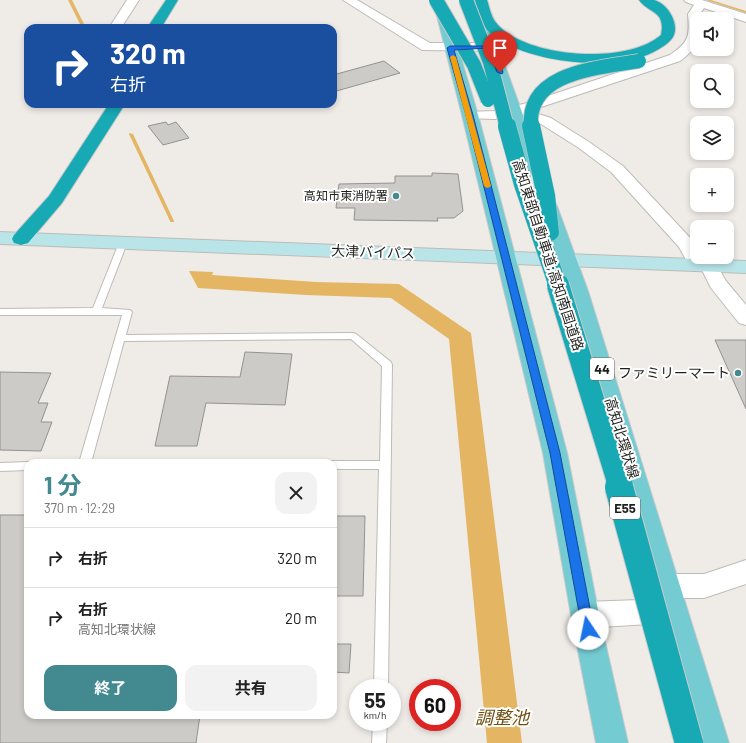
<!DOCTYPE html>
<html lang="ja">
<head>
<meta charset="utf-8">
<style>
	body { margin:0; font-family:Barlow,"Noto Sans JP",sans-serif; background:#f2f2f2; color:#222; height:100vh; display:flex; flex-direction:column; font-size:15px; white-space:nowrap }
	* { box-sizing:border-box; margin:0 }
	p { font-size:13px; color:#767676 }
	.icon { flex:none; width:22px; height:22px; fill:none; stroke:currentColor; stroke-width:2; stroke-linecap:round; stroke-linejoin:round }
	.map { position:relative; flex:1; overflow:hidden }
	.panel { position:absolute; left:24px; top:459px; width:313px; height:260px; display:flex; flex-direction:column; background:#fff; border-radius:12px; box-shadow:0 2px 6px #0003 }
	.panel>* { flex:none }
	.top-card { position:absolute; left:24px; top:24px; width:313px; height:84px; border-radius:12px; box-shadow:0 2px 6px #0003; background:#1a4fa0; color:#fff; overflow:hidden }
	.fabs { position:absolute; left:690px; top:12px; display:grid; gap:8px }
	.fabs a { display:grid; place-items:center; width:44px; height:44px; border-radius:8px; background:#fff; box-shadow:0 2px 6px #0003; font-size:20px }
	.speed { position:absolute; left:349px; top:679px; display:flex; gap:8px; font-size:20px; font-weight:700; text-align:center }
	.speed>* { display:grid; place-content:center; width:52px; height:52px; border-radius:50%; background:#fff; box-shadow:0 2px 6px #0003; line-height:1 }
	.speed small { font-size:10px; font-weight:400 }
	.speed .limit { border:6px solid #d22; background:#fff; color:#111 }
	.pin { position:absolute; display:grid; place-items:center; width:34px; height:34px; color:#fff; margin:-41px -17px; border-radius:50% 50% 50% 0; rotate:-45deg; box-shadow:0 0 4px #0007 }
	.pin .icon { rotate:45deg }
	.me { position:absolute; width:44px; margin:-22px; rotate:349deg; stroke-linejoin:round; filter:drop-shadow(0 0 3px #0008) }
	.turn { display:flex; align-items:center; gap:14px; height:84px; padding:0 20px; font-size:18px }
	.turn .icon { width:52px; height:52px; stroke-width:2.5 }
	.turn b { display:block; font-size:28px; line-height:34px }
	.round { display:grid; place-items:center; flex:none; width:42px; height:42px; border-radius:12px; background:#f2f2f2 }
	.summary { display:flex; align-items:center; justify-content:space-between; height:68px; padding:0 20px }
	h1 { font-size:24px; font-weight:700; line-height:30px; color:#428a90 }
	.button { display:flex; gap:8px; margin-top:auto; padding:8px 20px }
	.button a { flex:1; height:46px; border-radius:12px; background:#428a90; color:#fff; font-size:16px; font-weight:700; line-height:46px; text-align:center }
	.button a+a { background:#f2f2f2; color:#222 }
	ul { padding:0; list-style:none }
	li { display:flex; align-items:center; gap:12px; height:60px; padding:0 20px; border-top:1px solid #e0e0e0 }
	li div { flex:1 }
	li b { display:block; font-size:15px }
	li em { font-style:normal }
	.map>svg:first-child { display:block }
	.water { fill:#e4b664 }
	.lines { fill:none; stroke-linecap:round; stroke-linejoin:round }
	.stream { fill:#e4b664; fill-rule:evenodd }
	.building { fill:#cdcbc7; stroke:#94928f }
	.service-casing { stroke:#bdbbb7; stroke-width:2 }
	.minor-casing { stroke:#bdbbb7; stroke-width:2 }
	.secondary-casing { stroke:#bdbbb7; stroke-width:2 }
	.primary-casing { stroke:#c9c9c9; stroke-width:2 }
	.motorway-casing { stroke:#c9c9c9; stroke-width:2 }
	.service { fill:#fff; fill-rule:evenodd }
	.minor { fill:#fff; fill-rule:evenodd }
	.secondary { fill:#b9e5e8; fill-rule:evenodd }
	.primary { fill:#74cbd2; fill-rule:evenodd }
	.motorway { fill:#17a9b4; fill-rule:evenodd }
	.motorway-bridge-far3-casing { stroke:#c9c9c9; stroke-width:16; stroke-linecap:butt }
	.motorway-bridge-far2-casing { stroke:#c9c9c9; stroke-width:19; stroke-linecap:butt }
	.motorway-bridge-far1-casing { stroke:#c9c9c9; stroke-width:24; stroke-linecap:butt }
	.motorway-bridge-casing { stroke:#c9c9c9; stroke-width:30; stroke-linecap:butt }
	.motorway-bridge-far3 { stroke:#17a9b4; stroke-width:14 }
	.motorway-bridge-far2 { stroke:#17a9b4; stroke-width:18 }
	.motorway-bridge-far1 { stroke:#17a9b4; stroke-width:22 }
	.motorway-bridge { stroke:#17a9b4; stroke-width:28 }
	.route { fill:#1a73e8; stroke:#114b97 }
	.slow { fill:#f59e0b }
	.poi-dot { fill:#428a90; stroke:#fff; stroke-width:1.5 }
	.labels { text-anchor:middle; stroke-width:4; stroke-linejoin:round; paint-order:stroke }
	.far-poi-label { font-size:12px; fill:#1e1e1c; stroke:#fff; text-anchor:end }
	.shield { fill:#fff; stroke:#626260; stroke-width:1 }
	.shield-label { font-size:13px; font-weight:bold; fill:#1e1e1c }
	.street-label { font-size:14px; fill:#1e1e1c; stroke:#fff }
	.poi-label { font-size:14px; fill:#1e1e1c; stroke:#fff; text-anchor:end }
	.near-water-label { font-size:18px; font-style:italic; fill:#6f5010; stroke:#fff }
</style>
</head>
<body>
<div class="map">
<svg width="746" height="743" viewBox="0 0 746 743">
	<rect width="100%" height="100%" fill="#efece8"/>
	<polygon class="water" points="189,271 213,272 212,275 316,282 399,284 471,333 522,743 487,743 449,339 391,298 306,295 198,288"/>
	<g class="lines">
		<g class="stream">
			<polygon points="68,0 72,0 86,28 82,28"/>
			<polygon points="706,0 711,0 746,11 746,13"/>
			<polygon points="129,133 133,134 174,221 174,222 170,222 170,221 129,134"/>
		</g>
	</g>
	<g class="building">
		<polygon points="384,61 400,73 333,92 333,75"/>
		<polygon points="166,122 168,125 176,122 189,138 163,145 148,126"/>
		<polygon points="432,173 458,174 463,211 454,218 437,218 438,221 354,220 355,208 336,208 339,184 395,183 395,176 432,176"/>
		<polygon points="715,340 746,340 746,409"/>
		<polygon points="245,352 292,354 285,405 206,403 197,446 155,446 170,376 240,377"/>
		<polygon points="0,372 51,373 38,403 48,403 41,422 52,422 41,451 0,450"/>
		<polygon points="0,515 28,515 28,715 200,715 196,743 0,743"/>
		<polygon points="333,516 365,516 363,596 333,596"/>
		<polygon points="333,644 351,644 349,673 333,672"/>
	</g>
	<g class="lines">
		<defs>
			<g id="service">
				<polygon points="123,240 127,243 102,308 130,310 132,312 126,335 353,333 356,334 391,362 392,365 388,688 374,688 379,469 333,469 333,463 328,463 333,461 380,461 382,366 351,339 124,341 91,463 79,463 122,315 0,315 0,309 93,308 119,243"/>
				<polygon points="28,462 32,463 28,463 28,470 0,471 0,463"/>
				<polygon points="373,722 387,722 386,743 372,743"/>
			</g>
			<g id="minor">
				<polygon points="127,0 139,0 121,28 109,28"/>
				<polygon points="343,0 357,0 430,43 491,43 496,44 497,47 496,50 491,51 422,50"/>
				<path d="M684 0H702L746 14V22L704 8 700 14 701 19H697C697 42 700 46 680 61L529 111 551 118 589 142 623 166 693 241 697 247V257H702L704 261 709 260 715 262 726 281 746 305V325L739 323 711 288 702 270 697 271 691 269 679 247 611 172 579 148 541 124 512 115 495 119 465 118 463 115 465 112 495 111 527 103 670 55C689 42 690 36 688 14L694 5 686 2Z"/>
				<polygon points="746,560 746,584 704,598 666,598 657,594 653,586 657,578 666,574 704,574"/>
				<polygon points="666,599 676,602 679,611 676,620 666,623 585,628 575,624 571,615 575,606 585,602"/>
			</g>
			<polygon id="secondary" points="0,232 746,261 746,273 0,244"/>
			<g id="primary">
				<polygon points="433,0 444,1 478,115 567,453 599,615 628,743 596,743 571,615 543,453 462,115"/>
				<polygon points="469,0 481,0 543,170 541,174 535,175 529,174 527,170"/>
				<polygon points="548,201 554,202 557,206 588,291 729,743 697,743 568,291 539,206 542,202"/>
			</g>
			<g id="motorway">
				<polygon points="166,0 178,0 161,28 147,28"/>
				<path d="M475 0H487C490 9 491 18 498 25 528 58 627 65 661 35 666 10 649 14 639 0 643 0 650 0 654 0 668 4 680 24 673 37 670 42 664 46 659 49 620 74 524 63 490 33 481 24 478 12 475 0Z"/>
				<polygon points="109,104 125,104 62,203 28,243 21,245 14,243 12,239 14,235 49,196"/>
			</g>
		</defs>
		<use href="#service" class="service-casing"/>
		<use href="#minor" class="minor-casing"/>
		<use href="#secondary" class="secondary-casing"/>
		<use href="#primary" class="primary-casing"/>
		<use href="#motorway" class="motorway-casing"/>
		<use href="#service" class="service"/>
		<use href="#minor" class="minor"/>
		<use href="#secondary" class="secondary"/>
		<use href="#primary" class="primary"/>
		<use href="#motorway" class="motorway"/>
		<defs>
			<g id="motorway-bridge-far3">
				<polyline points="436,0 474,65 488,100"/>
				<polyline points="466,0 490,62 507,127"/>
				<path d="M531 127C526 71 600 68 639 61"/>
			</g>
			<g id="motorway-bridge-far2">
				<polyline points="507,126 523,184 558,286"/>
				<polyline points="531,126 546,196 550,232"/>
			</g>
			<polyline id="motorway-bridge-far1" points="558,285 620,488"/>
			<polyline id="motorway-bridge" points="619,487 689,743"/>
		</defs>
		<use href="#motorway-bridge-far3" class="motorway-bridge-far3-casing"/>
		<use href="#motorway-bridge-far2" class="motorway-bridge-far2-casing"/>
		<use href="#motorway-bridge-far1" class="motorway-bridge-far1-casing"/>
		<use href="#motorway-bridge" class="motorway-bridge-casing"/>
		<use href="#motorway-bridge-far3" class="motorway-bridge-far3"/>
		<use href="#motorway-bridge-far2" class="motorway-bridge-far2"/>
		<use href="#motorway-bridge-far1" class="motorway-bridge-far1"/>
		<use href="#motorway-bridge" class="motorway-bridge"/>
	</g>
	<polygon class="route" points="492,46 503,72 502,74 497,72 488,48 454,50 473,115 560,453 594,629 592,633 588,634 584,633 582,629 550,453 466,115 447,48 450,46"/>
	<polygon class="slow" points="453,55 456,57 491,186 490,187 487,188 484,186 450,57"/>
	<g class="poi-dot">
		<circle cx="396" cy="196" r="4"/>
		<circle cx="738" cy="373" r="4"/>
	</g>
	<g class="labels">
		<g class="far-poi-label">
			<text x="388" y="200">高知市東消防署</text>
		</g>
		<g class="shield">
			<rect x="590" y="358" width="24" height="22" rx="3"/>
			<rect x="610" y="497" width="30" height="22" rx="3"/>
		</g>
		<g class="shield-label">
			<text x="602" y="374">44</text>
			<text x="625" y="513">E55</text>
		</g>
		<g class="street-label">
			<text transform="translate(373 252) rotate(2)" y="5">大津バイパス</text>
			<text transform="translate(548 255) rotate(72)" y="5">高知東部自動車道;高知南国道路</text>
			<text transform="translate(622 438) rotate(73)" y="5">高知北環状線</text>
		</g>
		<g class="poi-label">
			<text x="730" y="378">ファミリーマート</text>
		</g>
		<g class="near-water-label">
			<text x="502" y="724">調整池</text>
		</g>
	</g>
</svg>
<div class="fabs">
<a><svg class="icon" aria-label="sound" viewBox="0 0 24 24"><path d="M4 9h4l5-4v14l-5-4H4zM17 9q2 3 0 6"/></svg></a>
<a><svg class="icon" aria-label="search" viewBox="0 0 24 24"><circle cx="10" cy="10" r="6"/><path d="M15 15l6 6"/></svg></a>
<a><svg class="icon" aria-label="layers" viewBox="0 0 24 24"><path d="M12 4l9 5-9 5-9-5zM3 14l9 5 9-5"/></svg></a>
<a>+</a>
<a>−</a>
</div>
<div class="speed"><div>55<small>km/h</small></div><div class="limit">60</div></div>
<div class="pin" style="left:500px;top:72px;background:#d93025"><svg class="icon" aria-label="arrive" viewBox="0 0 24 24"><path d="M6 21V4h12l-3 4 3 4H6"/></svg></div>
<svg class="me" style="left:588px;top:629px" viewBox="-20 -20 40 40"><circle r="19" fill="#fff"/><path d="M0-13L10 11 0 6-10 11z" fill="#1a73e8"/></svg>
<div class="top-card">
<div class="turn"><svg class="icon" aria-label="right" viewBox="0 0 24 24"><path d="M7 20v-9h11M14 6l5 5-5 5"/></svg><div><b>320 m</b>右折</div></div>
</div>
<section class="panel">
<div class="summary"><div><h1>1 分</h1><p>370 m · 12:29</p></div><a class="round"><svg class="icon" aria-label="close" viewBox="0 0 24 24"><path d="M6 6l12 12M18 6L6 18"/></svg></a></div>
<ul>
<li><svg class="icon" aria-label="right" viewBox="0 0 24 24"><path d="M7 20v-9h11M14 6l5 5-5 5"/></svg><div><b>右折</b></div><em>320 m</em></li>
<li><svg class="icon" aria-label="right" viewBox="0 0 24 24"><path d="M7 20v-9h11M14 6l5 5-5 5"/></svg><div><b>右折</b><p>高知北環状線</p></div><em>20 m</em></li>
</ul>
<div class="button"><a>終了</a><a>共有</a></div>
</section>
</div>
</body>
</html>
